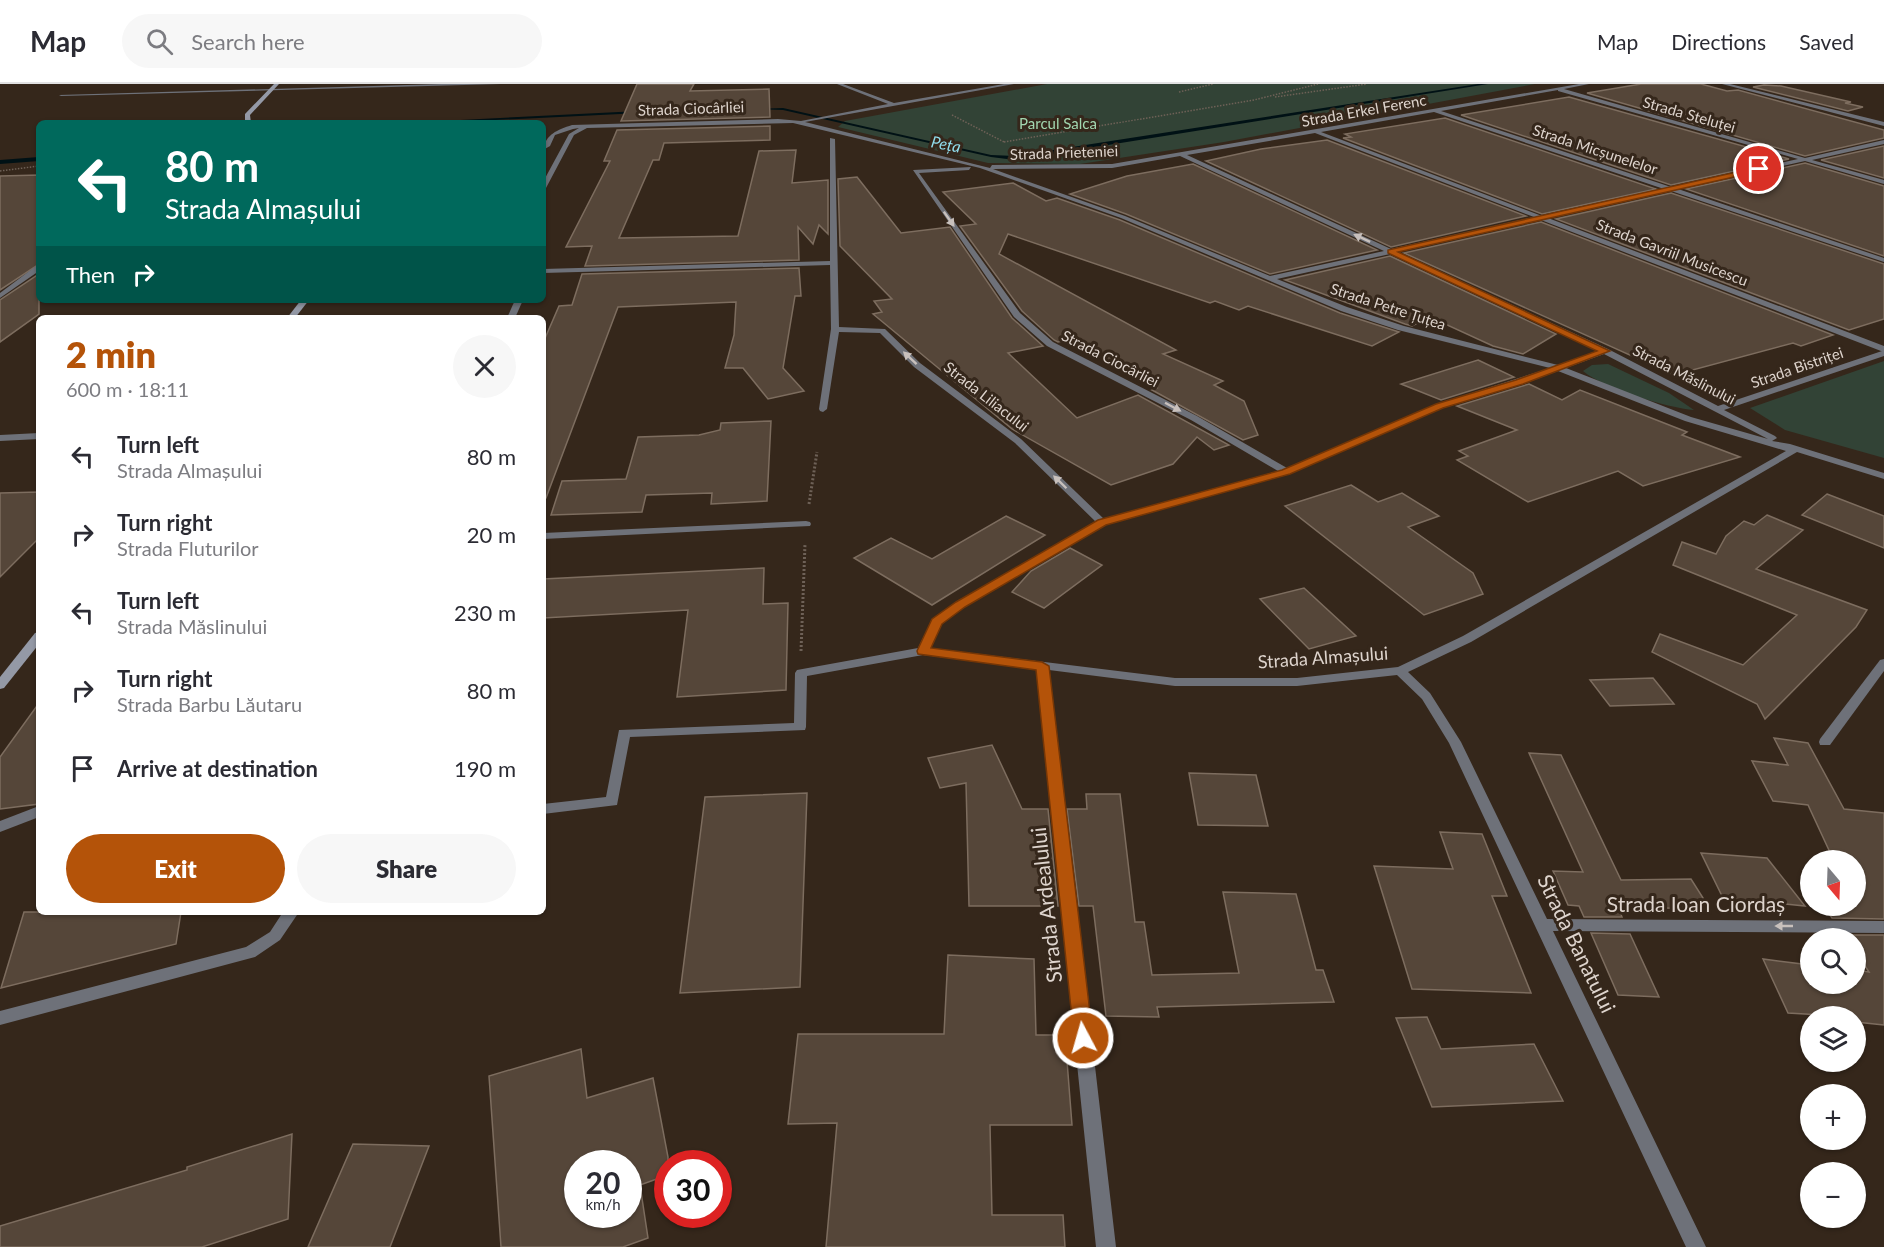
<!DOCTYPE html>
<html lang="en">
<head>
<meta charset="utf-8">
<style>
	body { margin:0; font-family:Lato,sans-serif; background:#f7f7f7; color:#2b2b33; height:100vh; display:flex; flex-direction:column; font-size:22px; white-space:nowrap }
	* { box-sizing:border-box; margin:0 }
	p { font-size:20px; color:#7c7c81 }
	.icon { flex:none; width:33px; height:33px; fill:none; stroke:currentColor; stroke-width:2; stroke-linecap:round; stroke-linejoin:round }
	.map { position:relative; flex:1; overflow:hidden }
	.panel { position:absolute; left:36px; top:231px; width:510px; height:600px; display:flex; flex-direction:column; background:#fff; border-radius:9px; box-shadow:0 2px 4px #0004 }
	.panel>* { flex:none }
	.banner { position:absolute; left:36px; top:36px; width:510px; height:183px; border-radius:9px; box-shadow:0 2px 4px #0004; background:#00695c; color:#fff; overflow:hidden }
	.needle { width:39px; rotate:161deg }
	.tools { position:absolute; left:1800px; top:766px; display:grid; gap:12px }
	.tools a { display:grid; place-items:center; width:66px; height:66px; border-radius:50%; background:#fff; box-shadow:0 2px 4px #0004; font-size:30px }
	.speed { position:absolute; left:564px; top:1066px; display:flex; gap:12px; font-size:30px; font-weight:700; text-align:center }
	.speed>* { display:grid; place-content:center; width:78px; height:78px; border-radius:50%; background:#fff; box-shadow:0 2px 4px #0004; line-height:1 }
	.speed small { font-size:15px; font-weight:400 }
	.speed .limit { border:9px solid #d22; background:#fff; color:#111 }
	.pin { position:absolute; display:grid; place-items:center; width:51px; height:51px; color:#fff; margin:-26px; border:3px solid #fff; border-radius:50%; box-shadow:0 2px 6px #0007 }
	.me { position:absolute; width:66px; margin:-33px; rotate:354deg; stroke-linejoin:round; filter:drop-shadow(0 0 4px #0008) }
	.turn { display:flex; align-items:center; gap:21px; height:126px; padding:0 30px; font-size:27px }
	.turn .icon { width:78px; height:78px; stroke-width:2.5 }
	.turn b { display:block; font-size:42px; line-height:51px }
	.then { display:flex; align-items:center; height:57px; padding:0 30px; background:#0003; gap:12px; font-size:22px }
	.round { display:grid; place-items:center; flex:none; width:63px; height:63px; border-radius:32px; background:#f7f7f7 }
	.overview { display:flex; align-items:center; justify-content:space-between; height:102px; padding:0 30px }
	h1 { font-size:36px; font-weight:800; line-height:45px; color:#b45309 }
	.button { display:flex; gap:12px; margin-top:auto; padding:12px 30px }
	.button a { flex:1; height:69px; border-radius:36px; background:#b45309; color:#fff; font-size:24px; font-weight:800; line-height:69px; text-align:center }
	.button a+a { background:#f7f7f7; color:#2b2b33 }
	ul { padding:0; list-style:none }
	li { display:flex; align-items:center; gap:18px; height:78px; padding:0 30px }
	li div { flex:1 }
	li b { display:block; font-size:22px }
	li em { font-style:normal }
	header { display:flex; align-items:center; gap:36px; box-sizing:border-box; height:84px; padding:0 30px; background:#fff; border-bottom:2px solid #e1e1e2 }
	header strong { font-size:28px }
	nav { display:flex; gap:33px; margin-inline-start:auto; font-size:21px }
	.search { width:420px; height:54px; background:#f7f7f7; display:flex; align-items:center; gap:15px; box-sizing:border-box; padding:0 21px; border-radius:33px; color:#7c7c81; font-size:22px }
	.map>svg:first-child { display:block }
	.green { fill:#324336 }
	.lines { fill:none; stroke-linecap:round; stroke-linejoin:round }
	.stream { fill:#001115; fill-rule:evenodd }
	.building { fill:#554639; stroke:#7d6d5f; stroke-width:1.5; fill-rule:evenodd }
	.path-far1 { stroke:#6e6157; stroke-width:1.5; stroke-dasharray:1.5 1.5; stroke-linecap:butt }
	.path { stroke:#6e6157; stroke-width:3; stroke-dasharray:2 2; stroke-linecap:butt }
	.service { fill:#6e7179; fill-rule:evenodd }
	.minor { fill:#6e7179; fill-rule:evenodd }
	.secondary { fill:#9499a6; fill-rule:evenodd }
	.oneway { fill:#c8c0bc }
	.route { fill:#b45309; stroke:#753606; stroke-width:1.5 }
	.labels { text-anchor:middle; stroke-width:6; stroke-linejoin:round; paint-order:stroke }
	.far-street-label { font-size:15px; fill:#ded4cd; stroke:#35271b }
	.far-park-label { font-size:15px; fill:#a2d7b0; stroke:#35271b }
	.far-water-label { font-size:16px; font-style:italic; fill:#91dded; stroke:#35271b }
	.street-label { font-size:18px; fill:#ded4cd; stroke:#35271b }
	.near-street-label { font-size:21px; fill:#ded4cd; stroke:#35271b }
</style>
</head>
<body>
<header>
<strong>Map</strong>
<div class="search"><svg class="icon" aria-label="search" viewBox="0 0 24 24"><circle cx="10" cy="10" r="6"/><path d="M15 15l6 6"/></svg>Search here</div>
<nav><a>Map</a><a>Directions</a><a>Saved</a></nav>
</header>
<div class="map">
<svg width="1884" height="1163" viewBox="0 0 1884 1163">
	<rect width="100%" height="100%" fill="#35271b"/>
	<g class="green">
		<polygon points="1047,0 1535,0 1224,58 1080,80 988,79 838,43 845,37"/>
		<polygon points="1884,277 1884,374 1785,346 1750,324"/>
		<path d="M1608 280 1669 309 1694 326C1667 324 1603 304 1583 287L1592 281Z"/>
	</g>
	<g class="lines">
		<g class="stream">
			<polygon points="1478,0 1488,0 1015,76 991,73 783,26 755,25 783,24 991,71 1015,72"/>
			<polygon points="639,27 641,29 433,39 401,39"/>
			<polygon points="39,73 39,77 0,80 0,76"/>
		</g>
	</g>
	<g class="building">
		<polygon points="637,0 694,0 690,7 769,5 770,33 621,37"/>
		<polygon points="1641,0 1701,0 1727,7 1738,6 1884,46 1884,54 1805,72 1587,9"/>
		<polygon points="1764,1 1781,2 1851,18 1845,19 1863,23 1848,27 1753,3"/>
		<polygon points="1569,13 1789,75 1671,101 1461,31"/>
		<polygon points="1445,34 1656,105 1542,130 1343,54 1351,53 1345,50"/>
		<polygon points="770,42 770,56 664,59 659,76 653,76 619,154 738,152 759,67 796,66 792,99 828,96 828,150 819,141 813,160 798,143 799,176 585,182 592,162 566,163 610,77 604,77 617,46"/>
		<polygon points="1327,56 1526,132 1391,163 1206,77 1261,65"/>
		<polygon points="1884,62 1884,94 1821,76"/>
		<polygon points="1805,79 1884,102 1884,172 1686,105"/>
		<polygon points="1193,80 1377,166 1270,190 1126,130 1070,110 1127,92"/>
		<polygon points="39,91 39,180 0,206 0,92"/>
		<polygon points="857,93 901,149 950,143 1012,234 1043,262 1008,269 1077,334 1138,311 1229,361 1214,366 1197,353 1173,380 1111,401 1012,345 873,230 882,228 874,217 892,215 840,162 838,95"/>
		<polygon points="1013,99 1046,117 1057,114 1120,136 1340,229 1399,248 1372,262 1248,222 1239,226 1215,217 1210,219 1008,150 999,170 1176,266 1163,270 1223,297 1214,301 1244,317 1258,351 1243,356 1152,306 1157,304 1072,255 1058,258 1054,256 1022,227 960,142 976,140 943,108"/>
		<polygon points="1671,109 1884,180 1884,235 1849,246 1556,135"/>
		<polygon points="1541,138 1833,251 1801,262 1793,259 1674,291 1404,169"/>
		<polygon points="1390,172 1556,250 1523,270 1493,262 1430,233 1412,242 1405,240 1285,196"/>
		<polygon points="799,184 801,212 795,212 783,284 804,307 768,315 743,284 725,284 734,251 736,218 618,223 546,414 543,414 543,259 559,222 572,221 582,190"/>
		<polygon points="39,190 39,230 0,258 0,216"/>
		<polygon points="1478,276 1514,293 1441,316 1401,300"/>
		<polygon points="1529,300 1562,316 1580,306 1687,348 1682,351 1740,373 1643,402 1618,387 1528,418 1457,376 1468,372 1459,367 1517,346 1457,322"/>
		<polygon points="771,337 767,417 711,420 712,409 646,411 642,428 551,431 562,397 626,395 638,353 699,351 720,346 721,339"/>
		<polygon points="1351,401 1378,418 1402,409 1439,432 1408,443 1473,489 1483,510 1424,531 1285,422"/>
		<polygon points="39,408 39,454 0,493 0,409"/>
		<polygon points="1827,410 1884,432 1884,464 1802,431"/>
		<polygon points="1767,431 1803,446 1756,485 1867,526 1856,543 1765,635 1757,620 1652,568 1660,550 1743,581 1797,531 1673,481 1682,458 1716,470 1726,452 1744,437 1754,441"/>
		<polygon points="1006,432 1045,451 932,521 854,474 891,454 932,475"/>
		<polygon points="1070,464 1102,481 1044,524 1012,508 1031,487"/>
		<polygon points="764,484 763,520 788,519 786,606 677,613 688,526 543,534 543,495"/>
		<polygon points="1304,504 1356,552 1309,565 1260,515"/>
		<polygon points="1653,594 1674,620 1610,622 1590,596"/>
		<polygon points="39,619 39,720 0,725 0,673"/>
		<polygon points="1774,654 1808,659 1844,725 1884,729 1884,835 1832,834 1827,827 1827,822 1856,822 1856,777 1834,777 1808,721 1773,717 1752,677 1788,681"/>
		<polygon points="992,661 1022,725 1048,725 1058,822 969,822 966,699 940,704 928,674"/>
		<polygon points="1529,669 1561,671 1621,796 1691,795 1710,825 1618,823 1622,833 1584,833 1579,822 1568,821 1553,787 1583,788"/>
		<polygon points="1189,689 1256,691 1268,742 1198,741"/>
		<polygon points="807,709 800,903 680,909 705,713"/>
		<polygon points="1086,710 1120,710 1135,838 1144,838 1152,891 1239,889 1223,808 1296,810 1316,886 1323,886 1334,918 1157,923 1159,933 1106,932 1093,822 1079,822 1067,725 1087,725"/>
		<polygon points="1440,748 1482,750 1507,812 1492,812 1531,909 1412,905 1374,782 1453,785"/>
		<polygon points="1701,769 1767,774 1805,822 1723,814"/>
		<polygon points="24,828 181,828 176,860 1,904"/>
		<polygon points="1591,849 1630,850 1659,913 1618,911"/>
		<polygon points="1844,851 1884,851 1884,941 1856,938 1856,933 1788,929 1763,875 1810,881 1810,900 1856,900 1856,886 1869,888 1856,868 1856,855 1846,855"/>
		<polygon points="948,871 1034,875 1036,951 1065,951 1072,1041 990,1041 992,1131 1063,1131 1065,1163 826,1163 837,1039 788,1040 798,950 944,950"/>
		<polygon points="1427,933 1441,965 1534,960 1563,1017 1432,1023 1396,934"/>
		<path d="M581 965 587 1014 653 994 668 1073V1091L640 1101 648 1154 623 1163H501L489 992ZM578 1080H628V1131H578Z"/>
		<polygon points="292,1050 288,1135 202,1163 0,1163 0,1142 187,1086 187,1083"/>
		<polygon points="353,1060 429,1062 390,1163 308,1163"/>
	</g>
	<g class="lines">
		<g class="path-far1">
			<polyline points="1179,8 1213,0"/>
			<polyline points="1275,13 1367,0"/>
			<polyline points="952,31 1004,58"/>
			<polyline points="1004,58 1254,16 1318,0"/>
			<polyline points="0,87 39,82"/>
		</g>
		<g class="path">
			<polyline points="809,420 817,368"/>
			<polyline points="801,567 805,460"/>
		</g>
		<polygon class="service" points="283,828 299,828 280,856 255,873 0,941 0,927 246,863 270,848"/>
		<g class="minor">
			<polygon points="441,0 501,0 61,12 59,11"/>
			<path d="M837 0H843L894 19 1004 0H1014L805 38 990 84 992 81 1112 80 1579 0H1589L1564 5 1805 74 1884 56V60L1812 76 1884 96V100L1805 77 1678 105 1884 174V178L1671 107 1548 134 1884 262V272L1724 326 1775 352 1777 354 1772 357 1790 360 1884 389V395L1797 368 1471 558 1408 588 1430 609 1461 658 1547 835 1884 837V849L1553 847 1706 1163H1686L1449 659 1422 615 1397 591 1297 602H1175L1049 586 1116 1163H1096L1036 585 923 571 807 592 806 643 805 646 630 653 617 721 543 730V720L606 713 619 646 794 639 795 589 797 586 918 564 932 536 957 518 1096 438 1015 359 914 283 880 249 839 248 827 325 823 328 820 327 819 325 831 245 830 181 543 189V185L830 177V54L835 55 839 243 885 245 920 279 1021 355 1104 435 1278 387 1191 336 1047 262 1014 233 913 86 971 83 969 86 919 89 1020 229 1053 258 1197 332 1287 384 1437 320 1550 284 1398 246 1341 227 1121 134 980 84 793 39 587 44 574 51 546 104 543 106V98L569 50 579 44 573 45 555 51 550 62 543 66C546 50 557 46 572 41L778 35 801 37 888 20ZM1558 6V7L1798 75 1671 103 1441 27ZM1434 28 1664 105 1542 132 1321 48ZM1315 49 1534 133 1391 165 1187 71ZM1180 72 1384 167 1270 192 1125 132 993 85 1112 84ZM1541 136 1881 267H1882L1718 322 1608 265 1397 168ZM1390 170 1598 267 1558 281 1404 242 1347 223 1277 195ZM1604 270 1768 355 1691 333 1566 284ZM1558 287 1685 337 1786 367 1463 552 1398 583 1297 594H1175L930 564 941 540 965 522 1106 441 1289 390 1443 324 1523 300Z"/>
			<polygon points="1722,0 1730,0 1884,38 1884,42"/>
			<polygon points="36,182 39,182 39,187 0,214 0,209"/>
			<polygon points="515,216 523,216 515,234 507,234"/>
			<polygon points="39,349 39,355 0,357 0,351"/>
			<polygon points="806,437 810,438 811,440 810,442 543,455 543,449"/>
			<polygon points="1884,575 1884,587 1830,661 1820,661 1819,658 1820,655 1880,576"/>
			<polygon points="39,722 39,733 0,748 0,737"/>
		</g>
		<g class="secondary">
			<polygon points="274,0 279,0 250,31 251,39 245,39 245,30"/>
			<polygon points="301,216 309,216 295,234 287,234"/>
			<polygon points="39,548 39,560 4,604 0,605 0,593 35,549"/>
		</g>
	</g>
	<defs><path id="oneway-solid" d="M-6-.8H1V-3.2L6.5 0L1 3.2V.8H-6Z" transform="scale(1.5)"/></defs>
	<g class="oneway">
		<use href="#oneway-solid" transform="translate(949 135) rotate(55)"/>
		<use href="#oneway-solid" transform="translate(1362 154) rotate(-155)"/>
		<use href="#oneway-solid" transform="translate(910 274) rotate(-137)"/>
		<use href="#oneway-solid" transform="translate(1173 323) rotate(28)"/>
		<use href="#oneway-solid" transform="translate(1060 398) rotate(-136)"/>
		<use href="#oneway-solid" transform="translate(1784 842) rotate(-180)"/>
	</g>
	<polygon class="route" points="1759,83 1761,87 1398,168 1610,267 1523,300 1443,324 1290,390 1106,441 965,523 942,540 931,564 1042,578 1049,582 1093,954 1090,960 1083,962 1076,960 1074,954 1036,586 918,570 917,567 932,535 956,518 1098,436 1282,386 1436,320 1516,296 1597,267 1388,169 1388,166"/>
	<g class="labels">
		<g class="far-street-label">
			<text transform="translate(691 25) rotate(-2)" y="5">Strada Ciocârliei</text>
			<text transform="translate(1364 27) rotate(-10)" y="5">Strada Erkel Ferenc</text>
			<text transform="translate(1689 31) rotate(16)" y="5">Strada Steluței</text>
			<text transform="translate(1595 66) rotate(18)" y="5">Strada Micșunelelor</text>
			<text transform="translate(1064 69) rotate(-2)" y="5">Strada Prieteniei</text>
			<text transform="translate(1672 169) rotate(21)" y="5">Strada Gavriil Musicescu</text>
			<text transform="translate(1388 223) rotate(18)" y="5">Strada Petre Țuțea</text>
			<text transform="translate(1110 275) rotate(27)" y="5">Strada Ciocârliei</text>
			<text transform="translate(1797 284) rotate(-19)" y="5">Strada Bistriței</text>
			<text transform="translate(1684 291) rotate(27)" y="5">Strada Măslinului</text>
			<text transform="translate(986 313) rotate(38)" y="5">Strada Liliacului</text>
		</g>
		<g class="far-park-label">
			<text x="1058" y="45">Parcul Salca</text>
		</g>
		<g class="far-water-label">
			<text transform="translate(946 60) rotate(11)" y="6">Peța</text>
		</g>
		<g class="street-label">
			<text transform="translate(1323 574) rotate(-4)" y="6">Strada Almașului</text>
		</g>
		<g class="near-street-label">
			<text transform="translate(1047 821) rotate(-96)" y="7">Strada Ardealului</text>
			<text x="1696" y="828">Strada Ioan Ciordaș</text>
			<text transform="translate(1576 860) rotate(64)" y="7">Strada Banatului</text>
		</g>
	</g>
</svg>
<div class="tools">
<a><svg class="needle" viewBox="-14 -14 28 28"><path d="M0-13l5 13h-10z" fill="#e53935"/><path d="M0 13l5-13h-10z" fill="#7c7c81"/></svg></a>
<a><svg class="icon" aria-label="search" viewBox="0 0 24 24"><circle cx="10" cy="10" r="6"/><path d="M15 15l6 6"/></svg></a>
<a><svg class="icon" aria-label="layers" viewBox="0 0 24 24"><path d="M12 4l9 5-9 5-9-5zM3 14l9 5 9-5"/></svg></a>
<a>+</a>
<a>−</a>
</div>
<div class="speed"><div>20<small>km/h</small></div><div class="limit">30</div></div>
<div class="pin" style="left:1759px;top:85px;background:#d93025"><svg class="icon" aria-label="arrive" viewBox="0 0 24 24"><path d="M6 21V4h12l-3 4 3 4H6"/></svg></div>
<svg class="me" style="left:1083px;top:954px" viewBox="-20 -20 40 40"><circle r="17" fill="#b45309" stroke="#fff" stroke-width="3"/><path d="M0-11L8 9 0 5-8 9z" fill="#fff"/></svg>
<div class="banner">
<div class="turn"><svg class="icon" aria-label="left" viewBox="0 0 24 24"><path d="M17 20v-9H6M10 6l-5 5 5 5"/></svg><div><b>80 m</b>Strada Almașului</div></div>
<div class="then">Then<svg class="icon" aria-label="right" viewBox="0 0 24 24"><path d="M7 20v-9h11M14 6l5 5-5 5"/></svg></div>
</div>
<section class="panel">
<div class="overview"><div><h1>2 min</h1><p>600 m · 18:11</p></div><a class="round"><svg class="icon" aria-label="close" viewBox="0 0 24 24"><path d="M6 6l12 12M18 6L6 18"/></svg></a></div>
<ul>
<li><svg class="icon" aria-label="left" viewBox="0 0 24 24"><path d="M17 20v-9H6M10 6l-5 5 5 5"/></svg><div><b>Turn left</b><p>Strada Almașului</p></div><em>80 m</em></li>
<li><svg class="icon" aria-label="right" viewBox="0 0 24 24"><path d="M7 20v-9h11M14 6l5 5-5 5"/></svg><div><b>Turn right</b><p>Strada Fluturilor</p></div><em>20 m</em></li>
<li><svg class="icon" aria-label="left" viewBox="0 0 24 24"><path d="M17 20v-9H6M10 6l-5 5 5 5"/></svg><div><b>Turn left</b><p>Strada Măslinului</p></div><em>230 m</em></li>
<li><svg class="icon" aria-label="right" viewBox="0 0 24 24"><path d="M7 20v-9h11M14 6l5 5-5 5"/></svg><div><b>Turn right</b><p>Strada Barbu Lăutaru</p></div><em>80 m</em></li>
<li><svg class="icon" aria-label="arrive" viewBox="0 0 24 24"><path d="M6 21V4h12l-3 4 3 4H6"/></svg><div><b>Arrive at destination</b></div><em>190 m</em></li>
</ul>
<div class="button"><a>Exit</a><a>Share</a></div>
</section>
</div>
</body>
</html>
